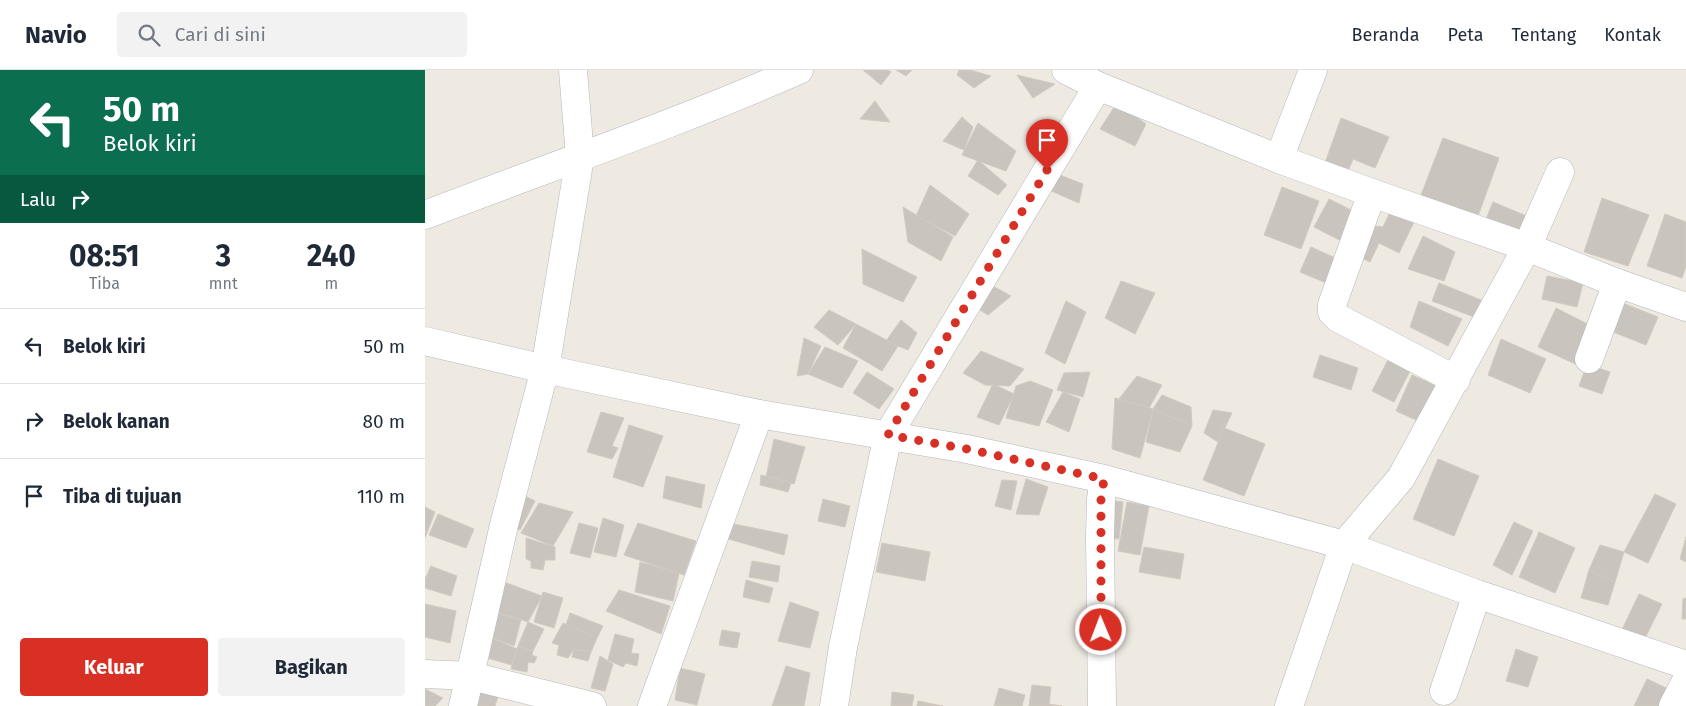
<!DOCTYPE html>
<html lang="id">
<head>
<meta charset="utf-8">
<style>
	body { margin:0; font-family:"Fira Sans",sans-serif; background:#f2f2f3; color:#1f2937; height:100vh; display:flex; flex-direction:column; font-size:19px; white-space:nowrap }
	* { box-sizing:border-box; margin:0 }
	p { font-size:16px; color:#747a83 }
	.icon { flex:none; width:28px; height:28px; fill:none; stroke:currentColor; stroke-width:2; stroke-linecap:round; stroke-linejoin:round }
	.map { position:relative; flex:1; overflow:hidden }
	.side { display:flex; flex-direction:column; background:#fff; width:425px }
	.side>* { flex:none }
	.banner { background:#0b6e4f; color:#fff; overflow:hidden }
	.pin { position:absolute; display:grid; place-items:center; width:42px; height:42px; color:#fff; margin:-51px -21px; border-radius:50% 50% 50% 0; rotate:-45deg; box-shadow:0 0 5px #0007 }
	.pin .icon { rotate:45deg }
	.me { position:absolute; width:55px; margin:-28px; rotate:359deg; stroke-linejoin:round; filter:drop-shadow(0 0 4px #0008) }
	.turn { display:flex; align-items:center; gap:18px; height:105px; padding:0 20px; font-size:22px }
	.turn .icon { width:65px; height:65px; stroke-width:2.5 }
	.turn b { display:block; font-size:35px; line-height:42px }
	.then { display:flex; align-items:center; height:48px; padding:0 20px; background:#0003; gap:10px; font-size:19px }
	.eta { display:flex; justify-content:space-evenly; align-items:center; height:85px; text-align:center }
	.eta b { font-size:30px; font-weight:700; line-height:35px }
	.button { display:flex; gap:10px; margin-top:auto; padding:10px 20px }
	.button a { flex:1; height:58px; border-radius:5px; background:#d93025; color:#fff; font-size:20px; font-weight:700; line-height:58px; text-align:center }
	.button a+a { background:#f2f2f3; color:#1f2937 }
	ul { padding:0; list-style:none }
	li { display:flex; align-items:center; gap:15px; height:75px; padding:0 20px; border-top:1px solid #e0e1e3 }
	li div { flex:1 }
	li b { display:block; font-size:19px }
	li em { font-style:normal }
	header { display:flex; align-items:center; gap:30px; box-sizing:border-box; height:70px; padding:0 25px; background:#fff; border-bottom:1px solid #e0e1e3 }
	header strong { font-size:24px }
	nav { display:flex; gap:28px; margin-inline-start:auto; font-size:18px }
	.search { width:350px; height:45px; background:#f2f2f3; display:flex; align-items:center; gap:12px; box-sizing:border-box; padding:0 18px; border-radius:5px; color:#747a83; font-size:19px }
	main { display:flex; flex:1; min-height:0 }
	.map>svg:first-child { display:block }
	.building { fill:#c9c4be; stroke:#d3cabf }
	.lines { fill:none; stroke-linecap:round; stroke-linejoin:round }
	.minor-casing { stroke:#b4b8bd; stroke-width:29 }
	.minor { stroke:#fff; stroke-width:28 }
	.route { stroke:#d93025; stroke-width:9; stroke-dasharray:0 16.2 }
</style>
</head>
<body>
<header>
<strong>Navio</strong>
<div class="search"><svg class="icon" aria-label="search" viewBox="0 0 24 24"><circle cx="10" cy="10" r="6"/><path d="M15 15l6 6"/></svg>Cari di sini</div>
<nav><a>Beranda</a><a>Peta</a><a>Tentang</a><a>Kontak</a></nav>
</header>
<main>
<section class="side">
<div class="banner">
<div class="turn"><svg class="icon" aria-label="left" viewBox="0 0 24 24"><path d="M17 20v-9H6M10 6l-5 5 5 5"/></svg><div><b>50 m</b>Belok kiri</div></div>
<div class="then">Lalu<svg class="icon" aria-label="right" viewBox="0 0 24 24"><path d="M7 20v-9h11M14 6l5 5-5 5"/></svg></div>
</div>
<div class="eta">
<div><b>08:51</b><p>Tiba</p></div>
<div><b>3</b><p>mnt</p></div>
<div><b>240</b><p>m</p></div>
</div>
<ul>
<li><svg class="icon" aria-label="left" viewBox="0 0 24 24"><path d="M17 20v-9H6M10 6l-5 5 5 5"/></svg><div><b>Belok kiri</b></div><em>50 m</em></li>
<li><svg class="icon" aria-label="right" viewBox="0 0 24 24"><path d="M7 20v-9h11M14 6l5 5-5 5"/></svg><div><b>Belok kanan</b></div><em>80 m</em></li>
<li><svg class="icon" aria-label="arrive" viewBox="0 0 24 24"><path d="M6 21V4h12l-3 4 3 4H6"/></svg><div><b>Tiba di tujuan</b></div><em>110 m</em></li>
</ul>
<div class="button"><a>Keluar</a><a>Bagikan</a></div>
</section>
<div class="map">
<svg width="1261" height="636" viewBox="0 0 1261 636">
	<rect width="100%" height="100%" fill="#eee9e1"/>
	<g class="building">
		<polygon points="438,0 463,0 466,2 456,15"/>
		<polygon points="471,0 487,0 481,6"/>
		<polygon points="534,0 545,0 566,6 549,18 532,5"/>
		<polygon points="592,5 630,14 608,28"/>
		<polygon points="450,31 465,52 435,49"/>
		<polygon points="692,33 721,54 710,76 675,59"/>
		<polygon points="537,47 548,57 539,80 518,71"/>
		<polygon points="916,48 964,67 950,98 928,89 923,101 900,93"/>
		<polygon points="553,53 591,81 581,101 537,85"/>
		<polygon points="1018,68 1074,88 1053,146 996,125"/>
		<polygon points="553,90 582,115 573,125 543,106"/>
		<polygon points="622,100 658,114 654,133 617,117"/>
		<polygon points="505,115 544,144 530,166 491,146"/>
		<polygon points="857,117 894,131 876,179 839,165"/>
		<polygon points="1177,128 1224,145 1203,196 1159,182"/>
		<polygon points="904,129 934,144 920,173 889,157"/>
		<polygon points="1068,132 1104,147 1094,169 1059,154"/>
		<polygon points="478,137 528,167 516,191 483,172"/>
		<polygon points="967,138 990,150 974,183 954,173 945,192 929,184 943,155 958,157"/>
		<polygon points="1240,144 1261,152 1261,196 1257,208 1222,196"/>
		<polygon points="998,166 1030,182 1019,211 983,199"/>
		<polygon points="886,177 917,191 906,215 875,202"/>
		<polygon points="437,179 492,207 478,232 438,214"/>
		<polygon points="1122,206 1158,213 1152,237 1117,229"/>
		<polygon points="696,211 730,223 710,264 680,248"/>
		<polygon points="560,212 586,226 563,245 542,232"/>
		<polygon points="1014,213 1056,230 1049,247 1007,231"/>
		<polygon points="641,231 661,242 640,294 620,283"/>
		<polygon points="994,231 1037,249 1023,276 985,257"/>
		<polygon points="1195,232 1233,247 1221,275 1183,260"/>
		<polygon points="1131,238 1170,258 1157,297 1113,277"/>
		<polygon points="404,240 431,254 413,275 389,257"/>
		<polygon points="476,250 492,263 483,280 461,271"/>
		<polygon points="431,254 473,276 457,301 418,278"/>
		<polygon points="379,268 396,276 383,304 372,306"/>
		<polygon points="1076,269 1121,289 1105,323 1063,305"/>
		<polygon points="400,277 433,291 417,318 383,304"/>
		<polygon points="556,281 599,299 585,316 560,315 538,303"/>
		<polygon points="895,285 933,298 926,320 888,307"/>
		<polygon points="964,288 987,297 969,332 947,321"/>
		<polygon points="1162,294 1185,302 1177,324 1154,316"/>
		<polygon points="442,302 469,319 454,339 428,323"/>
		<polygon points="665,302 658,327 632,320 639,303"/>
		<polygon points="987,305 1014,317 998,353 971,341"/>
		<polygon points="712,306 737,315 724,338 694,329"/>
		<polygon points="605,311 628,320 614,356 581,348 591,316"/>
		<polygon points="568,314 589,324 574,355 552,347"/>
		<polygon points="638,322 655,329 644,362 621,352"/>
		<polygon points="737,325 766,337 767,356 728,339"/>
		<polygon points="690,328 728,339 715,388 687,379"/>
		<polygon points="728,339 767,356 755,382 721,372"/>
		<polygon points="788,340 807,343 793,372 779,363"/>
		<polygon points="176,342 199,348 187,376 193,378 187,389 162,382"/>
		<polygon points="204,355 238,366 218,417 188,407"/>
		<polygon points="799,358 840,374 819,426 778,410"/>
		<polygon points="349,369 380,377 369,414 341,407"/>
		<polygon points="1013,389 1054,406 1029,466 988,449"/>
		<polygon points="336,405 366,413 363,422 335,415"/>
		<polygon points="241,406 280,415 276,438 238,428"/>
		<polygon points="601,409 623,417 614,445 591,444"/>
		<polygon points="577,410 592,411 586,440 570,436"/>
		<polygon points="94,423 110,431 95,460 81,456"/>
		<polygon points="1230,424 1251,434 1223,493 1199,482"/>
		<polygon points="398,429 425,436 420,457 393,451"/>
		<polygon points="676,429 698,432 694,469 675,466"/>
		<polygon points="702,432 724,436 715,485 693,481"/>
		<polygon points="114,433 148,442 128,476 96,463"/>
		<polygon points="0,437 10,442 0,468"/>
		<polygon points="13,444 49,459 41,478 4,465"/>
		<polygon points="178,448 199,455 191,487 169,482"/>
		<polygon points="1089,452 1108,461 1087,505 1068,495"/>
		<polygon points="154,453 173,458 165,488 145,483"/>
		<polygon points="213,453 271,471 259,505 199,485"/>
		<polygon points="304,453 363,465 359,485 300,468"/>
		<polygon points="1114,462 1150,478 1130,523 1094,507"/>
		<polygon points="1261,467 1261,492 1255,489"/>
		<polygon points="101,468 130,477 130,490 120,490 118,500 106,498 106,491 101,489"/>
		<polygon points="457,473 505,482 500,511 451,502"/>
		<polygon points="1175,475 1199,482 1190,512 1164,500"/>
		<polygon points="719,477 759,484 755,509 714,502"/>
		<polygon points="327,491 355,496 353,512 324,507"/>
		<polygon points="215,492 254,503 248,531 210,522"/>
		<polygon points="6,496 32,506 26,526 0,518 0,509"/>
		<polygon points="1164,500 1190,512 1183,535 1156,528"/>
		<polygon points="321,510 348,518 344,533 318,527"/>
		<polygon points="76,511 117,526 103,552 66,540"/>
		<polygon points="194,520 245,536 236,564 181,541"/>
		<polygon points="118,522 138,528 129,558 109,552"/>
		<polygon points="1214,524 1237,534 1217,574 1195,564"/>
		<polygon points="1261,528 1261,549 1257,549 1258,529"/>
		<polygon points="365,532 394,542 385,578 353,571"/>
		<polygon points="0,534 31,541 25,573 0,567"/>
		<polygon points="70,542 96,550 89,576 65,567"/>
		<polygon points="145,543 178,556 172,568 141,555"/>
		<polygon points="103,552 119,559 108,581 93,576"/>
		<polygon points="138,553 172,568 166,582 149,579 143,588 132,585 134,575 127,573"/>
		<polygon points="297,560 315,563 312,578 294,575"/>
		<polygon points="190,564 209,569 206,583 214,584 212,596 201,593 198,597 183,590"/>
		<polygon points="65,567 92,579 87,595 51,585"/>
		<polygon points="93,576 108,581 107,585 112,587 109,593 103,592 102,602 86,599"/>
		<polygon points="149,579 166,582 163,591 147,587"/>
		<polygon points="1091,579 1113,587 1103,617 1081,611"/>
		<polygon points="175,586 188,594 180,621 166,618"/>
		<polygon points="361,596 385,603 379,636 347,636"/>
		<polygon points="255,598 280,604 272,635 250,630"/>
		<polygon points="1222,609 1250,622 1243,636 1209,636"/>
		<polygon points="607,615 626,617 624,634 637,636 604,636"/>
		<polygon points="574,618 600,625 597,636 569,636"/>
		<polygon points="0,619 18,628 10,636 0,636"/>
		<polygon points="44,620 73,626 70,636 40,636"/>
		<polygon points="467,622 489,625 487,636 466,636"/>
		<polygon points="493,631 518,636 492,636"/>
	</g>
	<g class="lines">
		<defs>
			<g id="minor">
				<polyline points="641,0 673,16 854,89 947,123 1102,177 1192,213 1261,237"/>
				<polyline points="854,89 888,0"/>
				<polyline points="947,123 907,235 907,242 913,248 1031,310"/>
				<path d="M0 145C125 97 251 54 374 0"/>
				<polyline points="0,271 120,299 334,344 542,379 679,409 919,475 1052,524 1261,595"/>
				<polyline points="1164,289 1192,213"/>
				<polyline points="0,604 46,606 167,636"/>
				<polyline points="1019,621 1052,524"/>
				<polyline points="38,636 79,455 120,299 155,87 148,0"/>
				<polyline points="227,636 334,344"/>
				<polyline points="409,636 418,577 463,365 673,16"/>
				<polyline points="677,636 675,466 676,429 679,409"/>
				<polyline points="864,636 919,475 976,408 1102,177 1135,102"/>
				<polyline points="1248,636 1261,611"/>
			</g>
		</defs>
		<use href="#minor" class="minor-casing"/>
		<use href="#minor" class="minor"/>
	</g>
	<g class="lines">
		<polyline class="route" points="622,100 463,365 542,379 679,409 676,430 676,560"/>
	</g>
</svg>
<div class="pin" style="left:622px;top:100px;background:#d93025"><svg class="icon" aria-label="arrive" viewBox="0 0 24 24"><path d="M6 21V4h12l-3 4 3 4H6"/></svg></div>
<svg class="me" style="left:676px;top:560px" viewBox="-20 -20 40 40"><circle r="17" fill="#d93025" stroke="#fff" stroke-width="3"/><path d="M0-11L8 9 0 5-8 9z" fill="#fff"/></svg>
</div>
</main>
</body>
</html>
